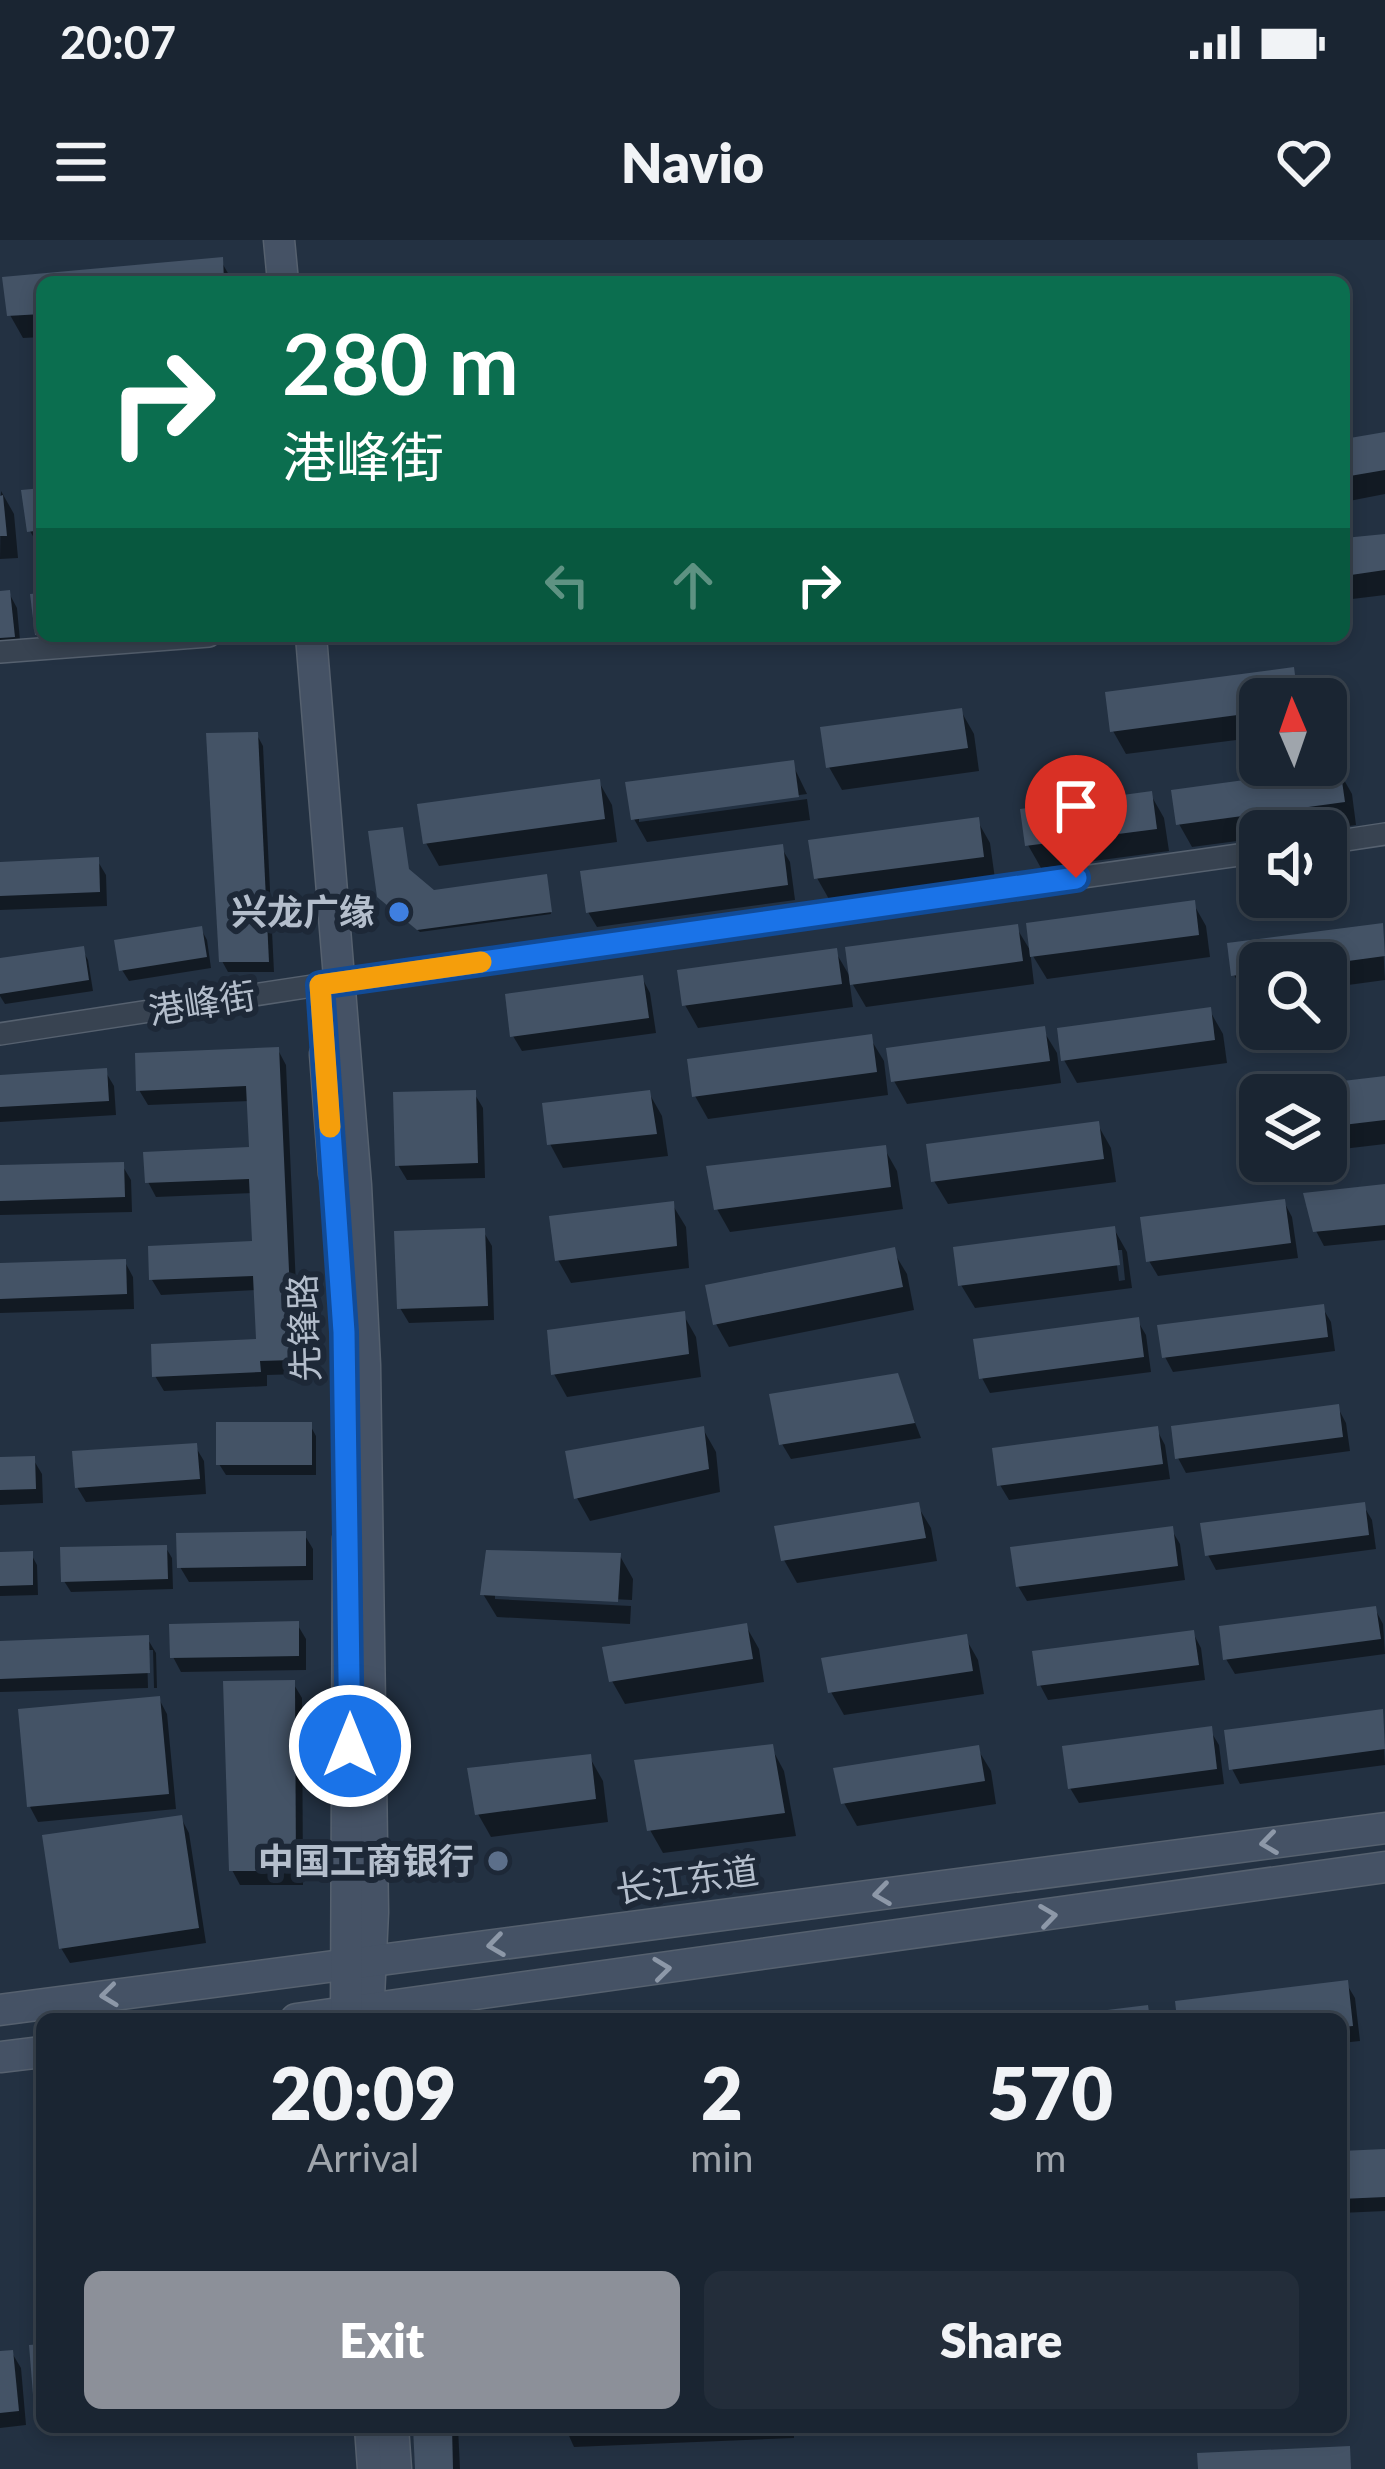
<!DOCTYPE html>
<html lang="en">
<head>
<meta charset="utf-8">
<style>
	body { margin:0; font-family:Lato,"Noto Sans SC",sans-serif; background:#232d3a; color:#f1f3f6; height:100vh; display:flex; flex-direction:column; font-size:45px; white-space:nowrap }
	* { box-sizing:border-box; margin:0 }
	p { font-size:39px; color:#9fa5ac }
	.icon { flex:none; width:66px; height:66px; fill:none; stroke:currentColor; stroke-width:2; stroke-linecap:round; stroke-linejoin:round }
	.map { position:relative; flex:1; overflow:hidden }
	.sheet { position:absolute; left:36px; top:1773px; width:1311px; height:420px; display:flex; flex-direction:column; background:#1a2532; border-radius:18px; box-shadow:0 6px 18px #0003,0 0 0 3px #38424d }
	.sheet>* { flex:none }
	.guide { position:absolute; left:36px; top:36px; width:1314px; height:366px; border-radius:18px; box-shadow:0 6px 18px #0003,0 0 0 3px #38424d; background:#0b6e4f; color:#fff; overflow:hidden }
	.needle { width:78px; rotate:358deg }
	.buttons { position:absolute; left:1239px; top:438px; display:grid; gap:24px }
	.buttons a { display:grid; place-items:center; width:108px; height:108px; border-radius:18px; background:#1a2532; box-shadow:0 6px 18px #0003,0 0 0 3px #38424d; font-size:60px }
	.pin { position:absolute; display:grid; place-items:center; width:102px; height:102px; color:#fff; margin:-123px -51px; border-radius:50% 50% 50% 0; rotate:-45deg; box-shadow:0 0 12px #0007 }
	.pin .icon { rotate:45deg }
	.me { position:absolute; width:132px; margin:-66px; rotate:0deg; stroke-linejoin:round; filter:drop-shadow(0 0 9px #0008) }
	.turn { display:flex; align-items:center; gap:42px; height:252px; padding:0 48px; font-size:54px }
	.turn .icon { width:156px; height:156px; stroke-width:2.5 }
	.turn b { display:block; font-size:84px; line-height:102px }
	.lanes { display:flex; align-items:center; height:114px; padding:0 48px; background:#0003; justify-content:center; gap:60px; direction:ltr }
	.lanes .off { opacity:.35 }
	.eta { display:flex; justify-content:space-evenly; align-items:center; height:204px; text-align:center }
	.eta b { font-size:72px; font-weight:800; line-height:84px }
	.action { display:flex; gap:24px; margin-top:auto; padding:24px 48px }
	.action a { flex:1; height:138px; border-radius:18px; background:#8c9099; color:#fff; font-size:48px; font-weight:800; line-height:138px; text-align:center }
	.action a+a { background:#232d3a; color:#f1f3f6 }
	.status { display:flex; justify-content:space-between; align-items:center; height:84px; padding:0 60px; background:#1a2532; direction:ltr }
	.status svg { height:33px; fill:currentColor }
	header { display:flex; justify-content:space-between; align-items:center; height:156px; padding:0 48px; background:#1a2532; font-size:54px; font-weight:800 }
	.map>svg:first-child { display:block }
	.shadow { fill:#0007; fill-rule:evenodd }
	.building { fill:#445366 }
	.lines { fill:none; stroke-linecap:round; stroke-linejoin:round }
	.street-casing { stroke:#56616f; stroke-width:24 }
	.secondary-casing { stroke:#56616f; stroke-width:33 }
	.street { stroke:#384351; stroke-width:21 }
	.secondary { stroke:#455265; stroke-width:30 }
	.oneway { stroke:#8d98a8 }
	.route-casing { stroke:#114b97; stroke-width:30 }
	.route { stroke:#1a73e8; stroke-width:21 }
	.slow { stroke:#f59e0b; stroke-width:21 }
	.shop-dot { fill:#3f7fe0; stroke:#1d2837; stroke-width:4.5 }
	.service-dot { fill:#5c6f8a; stroke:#1d2837; stroke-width:4.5 }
	.labels { text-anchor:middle; stroke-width:12; stroke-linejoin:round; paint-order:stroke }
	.poi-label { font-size:36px; font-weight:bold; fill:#b4becc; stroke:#1d2837; text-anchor:end }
	.street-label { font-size:36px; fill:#b4becc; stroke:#1d2837 }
</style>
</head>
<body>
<div class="status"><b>20:07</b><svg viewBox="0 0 49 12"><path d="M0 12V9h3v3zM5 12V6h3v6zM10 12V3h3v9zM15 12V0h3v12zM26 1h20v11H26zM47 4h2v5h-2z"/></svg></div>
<header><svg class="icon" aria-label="menu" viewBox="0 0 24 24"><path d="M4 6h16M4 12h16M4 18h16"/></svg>Navio<svg class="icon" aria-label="heart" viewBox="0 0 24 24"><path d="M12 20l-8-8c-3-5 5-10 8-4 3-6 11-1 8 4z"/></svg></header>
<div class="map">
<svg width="1385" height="2229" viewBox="0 0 1385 2229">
	<rect width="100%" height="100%" fill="#233142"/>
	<g class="shadow">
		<polygon points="221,21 233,42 42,42 42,97 23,98 10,75 5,40"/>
		<polygon points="1385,195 1385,254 1344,262 1344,202"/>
		<polygon points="1,251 14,274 18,318 0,319"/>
		<polygon points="42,251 42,312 30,291"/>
		<polygon points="1385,297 1385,355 1344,360 1344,301"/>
		<polygon points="9,353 17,368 21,411 0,413 0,354"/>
		<polygon points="42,356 42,396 265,397 52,417 38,394"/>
		<polygon points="1292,430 1306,459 1260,459 1260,497 1126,514 1113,491"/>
		<polygon points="961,471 974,494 979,531 842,550 829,527"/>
		<polygon points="257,495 263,506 274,732 228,732 222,721"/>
		<polygon points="792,523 807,554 639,576 639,582 807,559 810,580 647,602 634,579 629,545"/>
		<polygon points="1339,531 1352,554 1356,585 1311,591 1260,591 1260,598 1192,607 1179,584"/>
		<polygon points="599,542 612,565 617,602 439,626 426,603"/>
		<polygon points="1151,555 1164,578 1169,611 1041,628 1028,605"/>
		<polygon points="977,580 990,603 995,639 830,661 817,638"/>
		<polygon points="781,607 790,622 795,660 597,687 588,672"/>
		<polygon points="97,620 106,635 107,666 0,670 0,625"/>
		<polygon points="547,640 551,674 420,692 381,660"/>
		<polygon points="1193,663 1206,686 1210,717 1047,739 1033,716"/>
		<polygon points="1382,686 1385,740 1326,748 1326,723 1260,723 1260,756 1247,758 1234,735 1230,705"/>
		<polygon points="1016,687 1030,710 1034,744 866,767 849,738 853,767 698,788 685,765 835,711 852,740"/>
		<polygon points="201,689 207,700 211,728 129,741 122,730"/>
		<polygon points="82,709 88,720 93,751 5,764 0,756 0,721"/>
		<polygon points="642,738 650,753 656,793 522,811 513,796"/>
		<polygon points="1210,771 1223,794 1227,823 1077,843 1064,820"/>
		<polygon points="1043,790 1057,813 1061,843 907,864 894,841"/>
		<polygon points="870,798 884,821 888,855 708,879 695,856"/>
		<polygon points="278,810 286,825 300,1134 267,1135 267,1146 164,1151 155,1136 259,1102 257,1050 161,1055 152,1040 255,1004 253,953 156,957 148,942 252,910 250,861 148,865 139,850"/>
		<polygon points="105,831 114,846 116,875 0,882 0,838"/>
		<polygon points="1385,839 1385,904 1326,911 1326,855 1279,855"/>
		<polygon points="474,853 483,868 485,938 407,940 398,925"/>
		<polygon points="649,853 662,876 668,916 563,928 550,904"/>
		<polygon points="1098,885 1111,908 1116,942 948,964 934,941"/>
		<polygon points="884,908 897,931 903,969 730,992 717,969"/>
		<polygon points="122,925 131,940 132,972 0,975 0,928"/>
		<polygon points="1385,947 1385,1000 1324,1006 1316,991"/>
		<polygon points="1284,962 1292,977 1298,1018 1158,1036 1149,1021"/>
		<polygon points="672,964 686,987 689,1028 571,1043 558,1020"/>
		<path d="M1114 989 1127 1012 1132 1048 975 1068 961 1045ZM1115 1010H1122L1125 1040 1119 1041Z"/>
		<polygon points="483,991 492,1006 494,1080 409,1083 400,1068"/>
		<polygon points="893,1011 907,1034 914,1070 729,1107 716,1084"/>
		<polygon points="125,1022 133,1037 134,1069 0,1073 0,1026"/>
		<polygon points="1322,1067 1331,1082 1335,1111 1173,1132 1165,1117"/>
		<polygon points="683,1074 696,1097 701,1137 567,1157 554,1134"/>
		<polygon points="1137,1080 1146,1095 1151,1132 990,1153 982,1138"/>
		<polygon points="897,1136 921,1198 791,1219 782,1204"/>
		<polygon points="1338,1168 1346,1183 1350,1211 1186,1233 1178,1218"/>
		<polygon points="310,1185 316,1196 316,1235 226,1235 219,1224"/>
		<polygon points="703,1189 716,1212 720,1252 590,1281 577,1258"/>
		<polygon points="1157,1190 1165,1205 1170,1239 1009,1260 1000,1245"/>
		<polygon points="195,1206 204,1221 206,1254 86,1262 77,1247"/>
		<polygon points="33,1219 42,1234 43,1263 0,1265 0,1220"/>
		<polygon points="917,1265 931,1288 937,1321 797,1343 784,1320"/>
		<polygon points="1363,1265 1372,1280 1376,1309 1216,1330 1208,1315"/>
		<polygon points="1171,1289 1180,1304 1185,1340 1027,1361 1018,1346"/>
		<polygon points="304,1294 313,1309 313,1340 189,1342 180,1327"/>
		<polygon points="166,1308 172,1318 173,1349 71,1352 64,1341"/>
		<polygon points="31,1314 37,1325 38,1355 0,1356 0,1315"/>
		<polygon points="620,1316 633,1339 632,1360 495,1353 495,1359 631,1366 630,1384 497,1377 483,1354"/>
		<polygon points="1375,1369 1383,1384 1385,1414 1235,1434 1226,1419"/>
		<polygon points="297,1384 306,1399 306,1430 181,1432 173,1417"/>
		<polygon points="746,1386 759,1409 764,1442 625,1464 612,1441"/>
		<polygon points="1193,1393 1201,1408 1205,1440 1048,1460 1040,1445"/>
		<polygon points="965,1397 978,1420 984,1454 844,1475 831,1452"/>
		<polygon points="147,1398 156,1413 157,1448 154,1448 153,1410 147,1410 148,1448 0,1452 0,1404"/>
		<polygon points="293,1443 302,1458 303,1645 240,1645 232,1630"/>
		<polygon points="159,1459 167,1474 176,1569 38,1582 30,1567"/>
		<polygon points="1382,1472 1385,1525 1240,1544 1232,1529"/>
		<polygon points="1210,1490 1219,1505 1224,1544 1079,1563 1070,1548"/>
		<polygon points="771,1507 784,1531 796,1596 663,1613 650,1590"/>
		<polygon points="977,1508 991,1531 996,1564 857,1586 844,1563"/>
		<polygon points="590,1518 603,1541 608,1582 491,1597 478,1574"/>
		<polygon points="181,1578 189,1593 206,1703 70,1723 61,1708"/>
		<polygon points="1346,1743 1355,1758 1360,1801 1341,1803 1341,1779 1180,1779"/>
		<polygon points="1385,1912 1385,1971 1341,1973 1341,1914"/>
		<polygon points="12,2113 21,2128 26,2185 0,2188 0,2114"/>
		<polygon points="416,2187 458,2187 460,2229 418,2229"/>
		<polygon points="565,2187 794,2187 794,2198 574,2207"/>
	</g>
	<g class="building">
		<polygon points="223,17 224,42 42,42 42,74 7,76 2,37"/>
		<polygon points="1385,192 1385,230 1344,237 1344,199"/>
		<polygon points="42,248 42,290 27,292 21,250"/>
		<polygon points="3,255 7,296 0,296 0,256"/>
		<polygon points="1385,294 1385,330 1344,336 1344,298"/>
		<polygon points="10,350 15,397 0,398 0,351"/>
		<polygon points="42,353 42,395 35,395 30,354"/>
		<polygon points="1294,427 1298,459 1260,459 1260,472 1110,492 1105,452"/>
		<polygon points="962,468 968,508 826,528 820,487"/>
		<polygon points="258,492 269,722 219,722 206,493"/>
		<polygon points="794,520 799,557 631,580 625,542"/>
		<polygon points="1340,527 1345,562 1176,585 1171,550"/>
		<polygon points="600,539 605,579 423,604 417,564"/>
		<polygon points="1152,551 1157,589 1025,606 1020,569"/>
		<polygon points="979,577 984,617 814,639 808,600"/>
		<polygon points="403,587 409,629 434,650 547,634 552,672 417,690 377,657 368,591"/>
		<polygon points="783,604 788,645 586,673 580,631"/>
		<polygon points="99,617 100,652 0,656 0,622"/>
		<polygon points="1195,660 1199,695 1030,717 1026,683"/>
		<polygon points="1383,683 1385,716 1326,724 1260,723 1260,732 1231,736 1227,703"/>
		<polygon points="1018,684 1023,721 850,745 845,707"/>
		<polygon points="202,686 207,717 119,731 114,700"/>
		<polygon points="84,706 89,740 0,754 0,718"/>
		<polygon points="837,708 842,744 682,766 677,730"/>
		<polygon points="643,735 649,778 510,797 505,754"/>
		<polygon points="1211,767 1215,800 1061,821 1057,788"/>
		<polygon points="1045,786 1050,821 891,842 886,808"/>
		<polygon points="872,794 877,832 692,857 687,819"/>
		<polygon points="279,807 293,1120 260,1121 261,1132 152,1137 151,1104 256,1099 253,1036 149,1040 148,1006 252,1001 249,939 145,943 143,912 249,907 246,846 136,851 135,813"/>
		<polygon points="107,828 109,861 0,867 0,835"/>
		<polygon points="1385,836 1385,880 1326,887 1326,855 1276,855 1275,849"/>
		<polygon points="476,850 478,923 395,926 393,852"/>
		<polygon points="650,850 657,894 547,905 542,863"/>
		<polygon points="1099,881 1104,919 931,942 926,904"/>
		<polygon points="886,905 891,947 714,970 706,926"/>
		<polygon points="124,922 125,957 0,961 0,925"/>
		<polygon points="1385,944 1385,985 1313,992 1303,953"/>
		<polygon points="1285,959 1291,1003 1146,1022 1140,977"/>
		<polygon points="674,961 677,1006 555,1021 549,976"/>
		<polygon points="1115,986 1120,1025 958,1046 953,1007"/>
		<polygon points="485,988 488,1066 397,1069 394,991"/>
		<polygon points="895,1007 903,1047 713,1085 705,1045"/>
		<polygon points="126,1019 127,1054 0,1059 0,1023"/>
		<polygon points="1324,1064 1328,1097 1162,1118 1157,1085"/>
		<polygon points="685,1071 689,1114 551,1135 547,1090"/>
		<polygon points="1139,1077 1144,1117 979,1139 973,1099"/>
		<polygon points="898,1133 915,1183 779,1205 769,1154"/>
		<polygon points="1339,1164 1343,1197 1175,1219 1171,1186"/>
		<rect x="216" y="1182" width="96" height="43"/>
		<polygon points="704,1186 709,1229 574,1259 565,1211"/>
		<polygon points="1158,1186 1163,1224 997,1246 992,1208"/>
		<polygon points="197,1203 200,1239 75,1248 72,1211"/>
		<polygon points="35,1216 36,1249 0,1250 0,1217"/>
		<polygon points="919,1262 926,1298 781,1321 774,1286"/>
		<polygon points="1365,1262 1369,1295 1205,1316 1200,1283"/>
		<polygon points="1173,1286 1178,1326 1016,1347 1010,1307"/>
		<polygon points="306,1291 306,1326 177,1328 176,1293"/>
		<polygon points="167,1305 168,1339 61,1342 60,1307"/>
		<polygon points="486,1310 621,1313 618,1362 480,1355"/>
		<polygon points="33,1311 33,1345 0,1346 0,1312"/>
		<polygon points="1376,1366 1381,1399 1223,1420 1219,1386"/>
		<polygon points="299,1381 299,1416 170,1418 169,1384"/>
		<polygon points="747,1383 753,1419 609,1442 602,1407"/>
		<polygon points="1194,1390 1199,1425 1037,1446 1032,1411"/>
		<polygon points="967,1394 973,1431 828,1453 821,1418"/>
		<polygon points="149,1395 150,1433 0,1439 0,1401"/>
		<polygon points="295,1440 296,1631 229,1631 223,1441"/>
		<polygon points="160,1456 169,1554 27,1567 18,1469"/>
		<polygon points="1383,1469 1385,1509 1229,1530 1224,1490"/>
		<polygon points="1212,1486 1217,1529 1068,1549 1062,1506"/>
		<polygon points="773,1504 785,1573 647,1591 634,1520"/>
		<polygon points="979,1505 985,1541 841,1564 833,1528"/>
		<polygon points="591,1514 596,1559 475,1575 467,1528"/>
		<polygon points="182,1575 199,1688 59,1709 42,1595"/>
		<polygon points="1348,1740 1353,1786 1341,1787 1341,1779 1177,1779 1175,1761"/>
		<polygon points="1148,1765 1150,1779 1058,1779 1058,1776"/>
		<polygon points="1385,1909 1385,1957 1341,1959 1341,1911"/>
		<polygon points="42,2104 42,2166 34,2167 29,2105"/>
		<polygon points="13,2110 19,2171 0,2173 0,2111"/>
		<polygon points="413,2187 452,2187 453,2229 415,2229"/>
		<polygon points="562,2187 612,2187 612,2191 563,2193"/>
		<polygon points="1350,2206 1351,2229 1198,2229 1197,2213"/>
	</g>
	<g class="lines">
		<defs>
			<g id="street">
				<polyline points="0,412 209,396"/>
				<polyline points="1326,603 1385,594"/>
				<polyline points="0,794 319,745 1260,612"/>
			</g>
			<g id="secondary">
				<polyline points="279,0 283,42"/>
				<polyline points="311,396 356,945 365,1125 373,1672 368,1779"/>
				<polyline points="325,814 334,934"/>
				<polyline points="0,1770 1385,1588"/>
				<polyline points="296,1779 1385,1627"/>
				<polyline points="346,1779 348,1299"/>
				<polyline points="0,1817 42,1812"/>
				<polyline points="370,2187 373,2229"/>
				<polyline points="393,2187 396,2229"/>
			</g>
		</defs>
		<use href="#street" class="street-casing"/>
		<use href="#secondary" class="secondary-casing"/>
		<use href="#street" class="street"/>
		<use href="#secondary" class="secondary"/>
	</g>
	<defs><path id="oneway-chevron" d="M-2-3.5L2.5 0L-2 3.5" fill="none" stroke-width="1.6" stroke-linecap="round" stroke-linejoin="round" transform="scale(3)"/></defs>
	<g class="oneway">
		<use href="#oneway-chevron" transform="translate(1269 1603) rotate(172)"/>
		<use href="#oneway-chevron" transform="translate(882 1654) rotate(172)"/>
		<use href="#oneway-chevron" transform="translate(1048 1676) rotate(-8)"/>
		<use href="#oneway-chevron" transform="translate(496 1705) rotate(172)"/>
		<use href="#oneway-chevron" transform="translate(662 1729) rotate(-7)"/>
		<use href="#oneway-chevron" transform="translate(109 1755) rotate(173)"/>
	</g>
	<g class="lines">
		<defs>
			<polyline id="route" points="350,1506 344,1092 320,745 1076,638"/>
		</defs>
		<use href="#route" class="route-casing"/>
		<use href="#route" class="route"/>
		<polyline class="slow" points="330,887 320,745 481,722"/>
	</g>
	<circle class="shop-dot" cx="399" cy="672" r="12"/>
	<circle class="service-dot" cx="498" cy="1621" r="12"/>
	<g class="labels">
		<g class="poi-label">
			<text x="375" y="685">兴龙广缘</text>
			<text x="474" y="1634">中国工商银行</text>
		</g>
		<g class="street-label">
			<text transform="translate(202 763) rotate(-9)" y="13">港峰街</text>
			<text transform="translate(304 1088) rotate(-92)" y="13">先锋路</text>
			<text transform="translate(687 1640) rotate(-8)" y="13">长江东道</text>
		</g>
	</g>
</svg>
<div class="buttons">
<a><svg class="needle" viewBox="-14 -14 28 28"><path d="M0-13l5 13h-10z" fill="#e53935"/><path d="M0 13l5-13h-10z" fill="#9fa5ac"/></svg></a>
<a><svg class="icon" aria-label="sound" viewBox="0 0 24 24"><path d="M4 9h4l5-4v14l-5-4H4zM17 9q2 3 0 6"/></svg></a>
<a><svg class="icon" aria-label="search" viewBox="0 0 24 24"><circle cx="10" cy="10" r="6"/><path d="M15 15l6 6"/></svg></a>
<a><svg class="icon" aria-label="layers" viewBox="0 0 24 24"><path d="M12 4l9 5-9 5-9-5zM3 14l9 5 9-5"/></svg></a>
</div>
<div class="pin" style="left:1076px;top:638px;background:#d93025"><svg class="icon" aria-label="arrive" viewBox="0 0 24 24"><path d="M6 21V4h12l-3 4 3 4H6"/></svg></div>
<svg class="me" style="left:350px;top:1506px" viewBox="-20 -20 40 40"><circle r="17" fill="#1a73e8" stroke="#fff" stroke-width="3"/><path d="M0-11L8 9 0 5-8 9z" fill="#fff"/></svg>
<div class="guide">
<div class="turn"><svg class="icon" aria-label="right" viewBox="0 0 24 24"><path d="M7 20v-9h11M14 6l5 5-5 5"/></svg><div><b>280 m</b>港峰街</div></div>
<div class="lanes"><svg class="icon off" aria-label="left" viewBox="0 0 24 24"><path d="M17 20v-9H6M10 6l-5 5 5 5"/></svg><svg class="icon off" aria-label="ahead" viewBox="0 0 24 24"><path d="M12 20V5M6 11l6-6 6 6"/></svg><svg class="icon" aria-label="right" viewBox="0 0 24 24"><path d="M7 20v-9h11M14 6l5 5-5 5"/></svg></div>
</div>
<section class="sheet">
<div class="eta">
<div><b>20:09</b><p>Arrival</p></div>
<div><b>2</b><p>min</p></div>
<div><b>570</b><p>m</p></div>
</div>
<div class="action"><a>Exit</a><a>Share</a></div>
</section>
</div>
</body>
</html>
